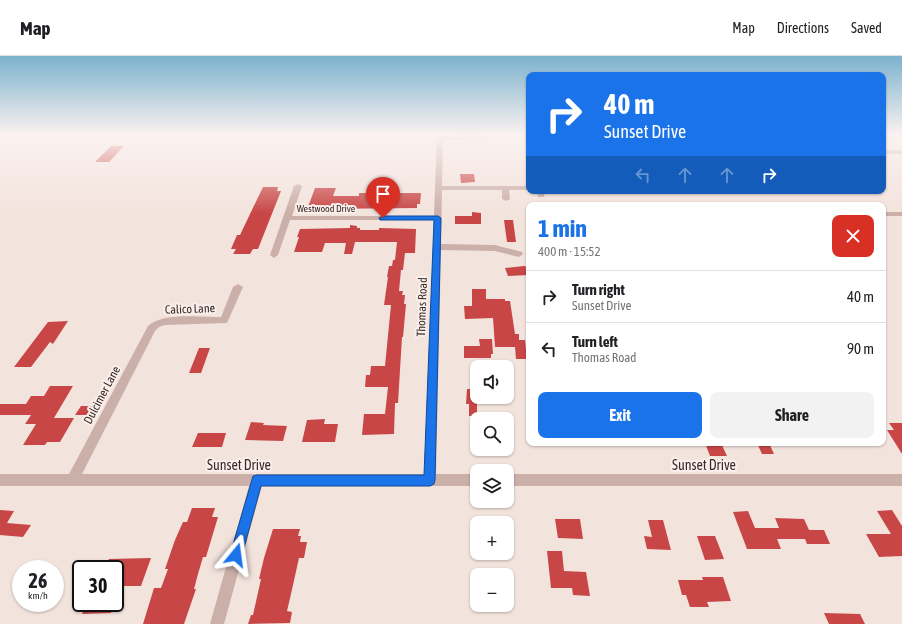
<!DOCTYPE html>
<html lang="en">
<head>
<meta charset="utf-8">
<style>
	body { margin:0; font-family:"Asap Condensed",sans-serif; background:#f2f2f2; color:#202124; height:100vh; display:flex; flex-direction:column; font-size:15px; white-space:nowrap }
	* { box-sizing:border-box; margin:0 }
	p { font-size:13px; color:#757577 }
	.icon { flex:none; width:22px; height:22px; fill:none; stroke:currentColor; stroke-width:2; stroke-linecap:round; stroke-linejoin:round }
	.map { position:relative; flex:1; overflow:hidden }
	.panel { position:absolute; left:526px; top:146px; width:360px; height:244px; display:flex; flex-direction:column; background:#fff; border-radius:8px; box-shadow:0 1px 3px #0004 }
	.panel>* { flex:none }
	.hud { position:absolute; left:526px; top:16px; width:360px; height:122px; border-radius:8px; box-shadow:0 1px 3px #0004; background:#1a73e8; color:#fff; overflow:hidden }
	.fabs { position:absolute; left:470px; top:304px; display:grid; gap:8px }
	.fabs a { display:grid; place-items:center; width:44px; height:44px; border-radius:8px; background:#fff; box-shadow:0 1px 3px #0004; font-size:20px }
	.speed { position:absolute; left:12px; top:504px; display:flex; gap:8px; font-size:20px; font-weight:700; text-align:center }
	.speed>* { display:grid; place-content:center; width:52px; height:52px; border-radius:50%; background:#fff; box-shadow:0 1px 3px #0004; line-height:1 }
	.speed small { font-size:10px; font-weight:400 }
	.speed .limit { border:2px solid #111; border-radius:6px; background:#fff; color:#111 }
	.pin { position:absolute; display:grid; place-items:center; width:34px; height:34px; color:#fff; margin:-41px -17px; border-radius:50% 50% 50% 0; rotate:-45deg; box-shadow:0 0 4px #0007 }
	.pin .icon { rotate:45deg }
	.me { position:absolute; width:44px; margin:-22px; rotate:16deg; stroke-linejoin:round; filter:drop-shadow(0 0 3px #0008) }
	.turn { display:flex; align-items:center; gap:14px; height:84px; padding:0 12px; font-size:18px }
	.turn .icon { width:52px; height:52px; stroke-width:2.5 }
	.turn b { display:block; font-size:28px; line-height:34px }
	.lanes { display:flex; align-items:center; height:38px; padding:0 12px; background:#0003; justify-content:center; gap:20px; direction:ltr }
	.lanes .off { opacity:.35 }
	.round { display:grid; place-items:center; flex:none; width:42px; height:42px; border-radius:8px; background:#f2f2f2 }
	.headline { display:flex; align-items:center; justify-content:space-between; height:68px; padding:0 12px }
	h1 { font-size:24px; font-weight:700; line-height:30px; color:#1a73e8 }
	.primary-button { display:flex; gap:8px; margin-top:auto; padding:8px 12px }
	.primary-button a { flex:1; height:46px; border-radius:8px; background:#1a73e8; color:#fff; font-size:16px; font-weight:700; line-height:46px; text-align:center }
	.primary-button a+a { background:#f2f2f2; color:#202124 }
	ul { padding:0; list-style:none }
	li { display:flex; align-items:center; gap:12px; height:52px; padding:0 12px; border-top:1px solid #e0e0e0 }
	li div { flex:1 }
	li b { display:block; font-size:15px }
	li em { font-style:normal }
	header { display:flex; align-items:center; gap:24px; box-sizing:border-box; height:56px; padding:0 20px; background:#fff; border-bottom:1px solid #e0e0e0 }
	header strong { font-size:19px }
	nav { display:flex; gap:22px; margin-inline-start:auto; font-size:14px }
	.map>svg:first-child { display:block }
	.building { fill:#c84746 }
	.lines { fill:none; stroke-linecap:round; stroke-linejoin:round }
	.minor { fill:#cbb0a9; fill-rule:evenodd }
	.route { fill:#1a73e8; stroke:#114b97 }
	.labels { text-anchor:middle; stroke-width:4; stroke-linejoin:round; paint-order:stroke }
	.far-street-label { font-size:10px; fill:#382a29; stroke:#faefea }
	.street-label { font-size:12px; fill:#382a29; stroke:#faefea }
	.near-street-label { font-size:14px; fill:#382a29; stroke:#faefea }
</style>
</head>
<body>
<header>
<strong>Map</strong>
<nav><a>Map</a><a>Directions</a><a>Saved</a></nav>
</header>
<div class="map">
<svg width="902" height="568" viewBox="0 0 902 568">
	<rect width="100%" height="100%" fill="#f3e3dd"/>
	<g class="building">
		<polygon points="111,90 124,90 109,106 95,106"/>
		<polygon points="460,118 474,118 475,126 461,127"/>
		<polygon points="263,131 278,131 277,135 281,135 258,193 253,193 250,198 233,198 236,193 231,193 237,179 240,179"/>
		<polygon points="315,132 336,132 333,140 359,140 359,137 421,137 420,148 417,148 417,152 315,153 308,151"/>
		<polygon points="472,156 481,157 481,168 455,168 455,160 472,160"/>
		<polygon points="504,164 513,164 516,186 507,186"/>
		<polygon points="350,169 357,170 357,172 360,172 360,174 379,174 379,172 416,173 415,197 405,197 403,214 401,214 399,235 403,235 402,239 405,239 404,248 406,248 403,281 402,281 398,347 395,347 394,378 362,379 364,358 385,358 388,331 365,331 366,319 370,319 371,310 385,310 391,249 384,249 388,221 387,221 389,210 392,210 393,204 395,204 397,186 355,186 352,198 344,198 346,187 325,187 322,196 294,196 299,181 297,181 300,173 350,172"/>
		<polygon points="524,210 527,211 529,219 508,220 505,212"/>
		<polygon points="472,233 486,233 486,243 505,243 505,245 510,245 515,278 519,278 519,284 525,284 527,303 516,303 515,291 495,291 493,262 465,263 464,250 472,250"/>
		<polygon points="68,265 53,288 50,286 31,311 14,311 48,266"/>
		<polygon points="479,283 492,283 493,298 491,298 491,302 464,302 464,290 480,290"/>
		<polygon points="199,292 210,292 201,317 189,317"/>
		<polygon points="50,330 73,330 54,362 74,362 60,386 47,386 45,389 23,389 36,368 25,368 31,359 0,359 0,348 26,348 31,340 44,340"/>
		<polygon points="467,333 477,333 477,360 469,360 469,348 466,348"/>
		<polygon points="81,350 92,350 87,359 75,359"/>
		<polygon points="325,363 324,368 338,368 335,386 302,386 307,364"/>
		<polygon points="251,366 264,367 263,369 287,370 283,385 245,384"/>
		<polygon points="889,367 902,367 902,398 887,374 894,374"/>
		<polygon points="198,377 226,377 222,391 192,391"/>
		<polygon points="705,387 721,387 727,400 710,400"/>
		<polygon points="757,387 769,387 774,398 762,398"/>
		<polygon points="192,452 215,452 212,461 218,461 206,501 203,501 198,518 194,533 196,533 184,568 143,568 154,532 161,532 168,513 165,513 175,484 183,466 187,466"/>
		<polygon points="0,454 14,455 7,467 31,469 23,481 0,479"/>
		<polygon points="892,454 902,470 902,500 879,501 866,478 891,478 877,455"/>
		<polygon points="748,455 755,472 779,472 775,462 804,463 809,474 824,474 830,488 807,488 805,483 777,483 781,493 747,493 733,456"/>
		<polygon points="555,463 580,463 583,483 558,482"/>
		<polygon points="648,464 663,464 671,494 647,493 644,480 652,481"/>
		<polygon points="273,473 300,473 298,480 301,480 300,486 307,486 304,502 299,502 291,538 287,555 292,556 290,567 248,568 251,559 253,559 261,523 259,523 264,502"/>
		<polygon points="697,480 715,480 724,503 705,504"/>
		<polygon points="547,495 562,495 564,515 586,516 590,540 573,539 572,532 551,532"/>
		<polygon points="151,502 141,530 122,530 115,545 115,513 104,513 109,503"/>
		<polygon points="702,521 723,521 731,545 707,546 709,551 690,551 686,539 682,539 678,524 703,524"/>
		<polygon points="87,547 115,547 111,557 82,558"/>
		<polygon points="824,557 860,558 865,568 829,568"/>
	</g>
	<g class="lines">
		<g class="minor">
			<path d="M437 78H443V80L480 79 483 81 480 83 443 84 442 130H529V134H509L510 143 506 145 502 143V134H442L441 188 495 189 522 196 523 198 519 201 495 195 441 194 436 418H477V430H262L224 568H210L249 430H0V418H69L148 270C162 256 200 261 221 261L233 231 238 228 243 231 227 267 165 269 159 271 155 275 82 418H424L434 164H290L278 199 274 202 270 199 294 130 298 128 302 130 292 160H434Z"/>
			<rect x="883" y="94" width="19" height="4"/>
			<polygon points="537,135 545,135 544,141 538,141"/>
			<rect x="883" y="156" width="19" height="4"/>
			<rect x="507" y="418" width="395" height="12"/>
		</g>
	</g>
	<linearGradient id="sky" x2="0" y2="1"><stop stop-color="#7cb2ce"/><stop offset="0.5" stop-color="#faf2f0"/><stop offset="1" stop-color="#faf2f0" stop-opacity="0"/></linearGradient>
	<rect width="902" height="157" fill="url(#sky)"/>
	<polygon class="route" points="383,160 438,160 441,162 435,424 434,428 430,430 261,430 242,499 241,503 236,505 232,503 230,499 253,420 257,419 424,419 434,164 380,164 379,162"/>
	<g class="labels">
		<g class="far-street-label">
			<text x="326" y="156">Westwood Drive</text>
		</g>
		<g class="street-label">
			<text transform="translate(422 251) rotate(-88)" y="4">Thomas Road</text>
			<text transform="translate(190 253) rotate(-2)" y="4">Calico Lane</text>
			<text transform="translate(102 339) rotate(-62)" y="4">Dulcimer Lane</text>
		</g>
		<g class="near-street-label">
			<text x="239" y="414">Sunset Drive</text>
			<text x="704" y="414">Sunset Drive</text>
		</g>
	</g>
</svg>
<div class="fabs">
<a><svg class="icon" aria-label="sound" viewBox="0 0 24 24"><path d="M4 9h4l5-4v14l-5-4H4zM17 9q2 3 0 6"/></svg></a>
<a><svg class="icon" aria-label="search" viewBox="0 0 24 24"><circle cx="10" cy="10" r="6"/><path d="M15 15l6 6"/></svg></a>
<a><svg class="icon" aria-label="layers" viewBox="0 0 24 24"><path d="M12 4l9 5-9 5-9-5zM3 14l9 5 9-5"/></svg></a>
<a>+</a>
<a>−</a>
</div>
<div class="speed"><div>26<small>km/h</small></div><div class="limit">30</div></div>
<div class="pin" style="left:383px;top:162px;background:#d93025"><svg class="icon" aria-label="arrive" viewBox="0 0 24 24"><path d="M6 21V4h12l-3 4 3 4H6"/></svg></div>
<svg class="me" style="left:236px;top:499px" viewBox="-20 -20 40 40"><path d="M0-17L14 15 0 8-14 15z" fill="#1a73e8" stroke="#fff" stroke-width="4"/></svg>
<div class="hud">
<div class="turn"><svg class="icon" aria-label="right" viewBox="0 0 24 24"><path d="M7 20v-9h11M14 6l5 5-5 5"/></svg><div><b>40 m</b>Sunset Drive</div></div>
<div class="lanes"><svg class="icon off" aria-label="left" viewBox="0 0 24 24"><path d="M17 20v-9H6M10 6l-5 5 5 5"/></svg><svg class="icon off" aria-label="ahead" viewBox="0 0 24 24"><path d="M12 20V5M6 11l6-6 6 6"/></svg><svg class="icon off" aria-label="ahead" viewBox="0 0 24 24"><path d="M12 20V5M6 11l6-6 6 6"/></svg><svg class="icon" aria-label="right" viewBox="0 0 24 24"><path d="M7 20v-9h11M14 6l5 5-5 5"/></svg></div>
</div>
<section class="panel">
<div class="headline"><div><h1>1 min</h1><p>400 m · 15:52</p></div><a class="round" style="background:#d93025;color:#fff"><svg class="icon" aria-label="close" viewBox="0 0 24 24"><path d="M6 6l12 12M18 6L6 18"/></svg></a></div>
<ul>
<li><svg class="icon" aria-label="right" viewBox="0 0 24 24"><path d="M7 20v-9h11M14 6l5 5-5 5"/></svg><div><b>Turn right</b><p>Sunset Drive</p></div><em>40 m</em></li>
<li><svg class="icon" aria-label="left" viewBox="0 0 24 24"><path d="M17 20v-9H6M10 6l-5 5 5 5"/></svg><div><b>Turn left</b><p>Thomas Road</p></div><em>90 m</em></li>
</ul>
<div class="primary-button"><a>Exit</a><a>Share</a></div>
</section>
</div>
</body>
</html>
